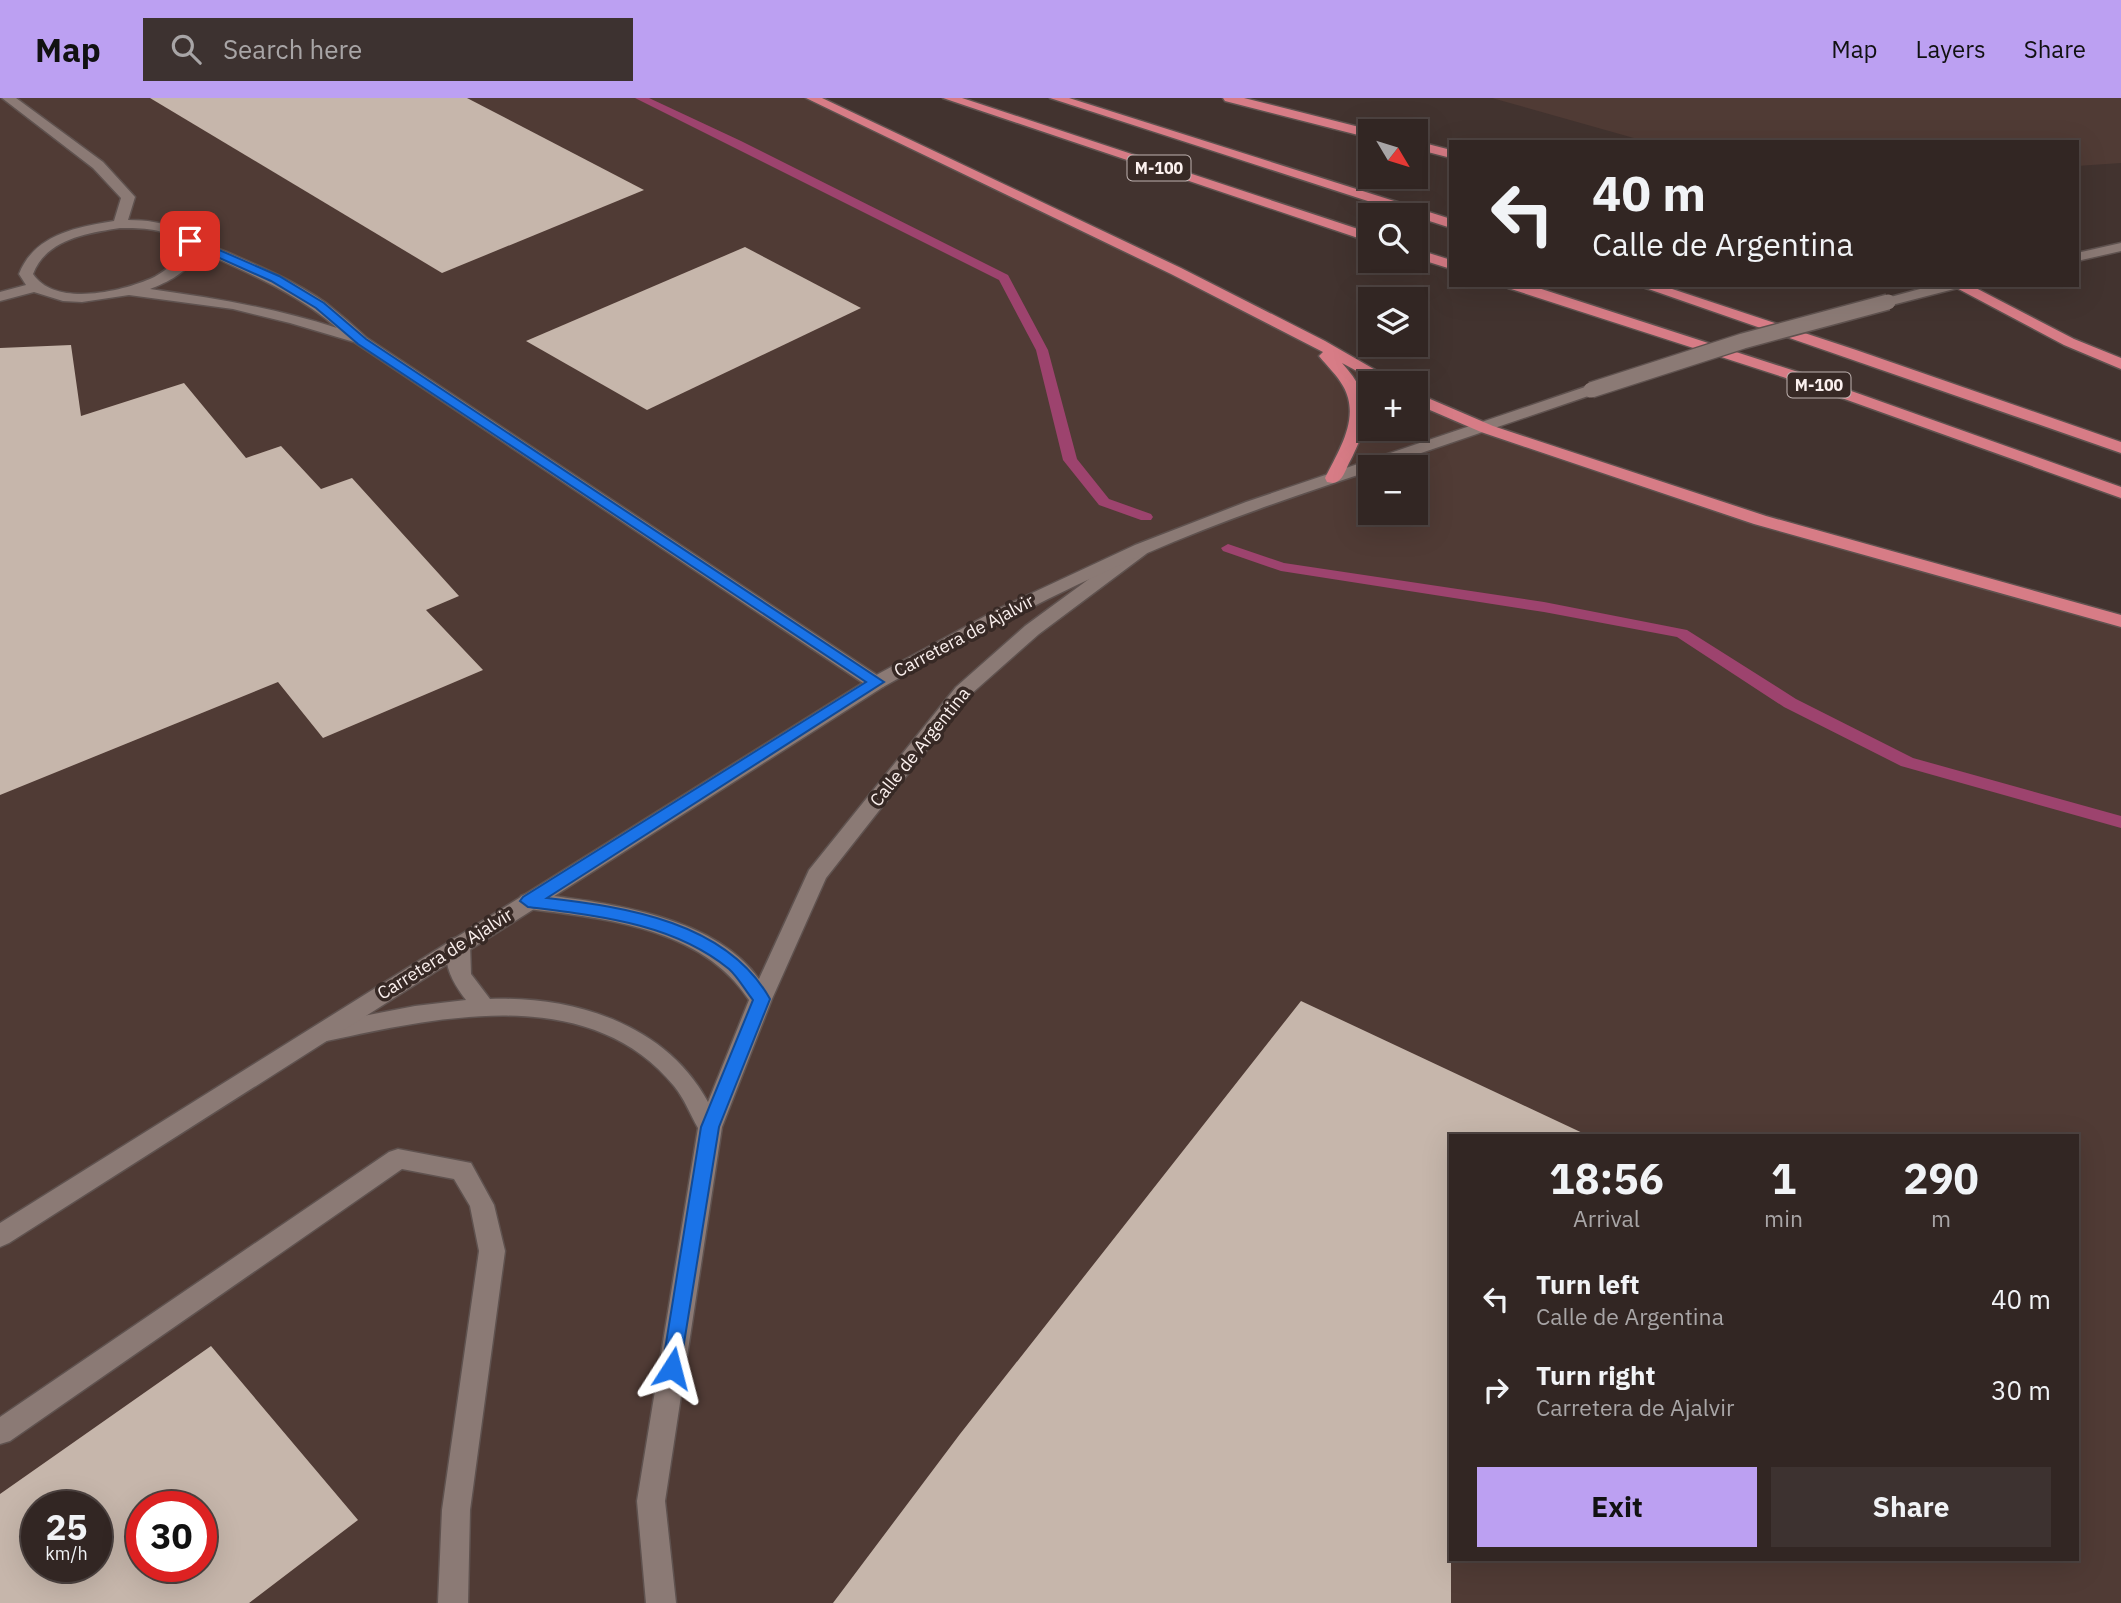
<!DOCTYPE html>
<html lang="en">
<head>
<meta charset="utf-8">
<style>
	body { margin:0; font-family:"IBM Plex Sans",sans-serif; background:#3d3230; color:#f1f3f6; height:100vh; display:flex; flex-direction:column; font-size:26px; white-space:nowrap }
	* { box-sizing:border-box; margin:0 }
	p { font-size:23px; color:#a8a5a6 }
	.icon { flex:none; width:38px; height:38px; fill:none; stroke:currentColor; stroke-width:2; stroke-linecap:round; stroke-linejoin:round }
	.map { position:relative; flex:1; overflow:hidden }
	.sheet { position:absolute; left:1449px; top:1036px; width:630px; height:427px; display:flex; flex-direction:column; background:#322623; border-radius:0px; box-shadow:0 7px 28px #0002,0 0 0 2px #4d4341 }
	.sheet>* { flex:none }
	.banner { position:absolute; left:1449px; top:42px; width:630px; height:147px; border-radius:0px; box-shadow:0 7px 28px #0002,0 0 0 2px #4d4341; background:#322623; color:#f1f3f6; overflow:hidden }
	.needle { width:46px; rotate:128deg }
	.fabs { position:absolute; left:1358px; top:21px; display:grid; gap:14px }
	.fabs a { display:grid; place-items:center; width:70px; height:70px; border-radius:0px; background:#322623; box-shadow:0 7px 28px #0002,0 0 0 2px #4d4341; font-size:35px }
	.speed { position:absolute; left:21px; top:1393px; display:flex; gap:14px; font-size:35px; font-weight:700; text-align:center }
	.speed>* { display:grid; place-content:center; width:91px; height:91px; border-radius:50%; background:#322623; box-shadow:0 7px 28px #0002,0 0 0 2px #4d4341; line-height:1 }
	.speed small { font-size:18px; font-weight:400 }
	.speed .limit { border:10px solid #d22; background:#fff; color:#111 }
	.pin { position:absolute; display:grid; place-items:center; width:60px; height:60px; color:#fff; margin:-30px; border-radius:14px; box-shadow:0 4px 10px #0006 }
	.me { position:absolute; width:77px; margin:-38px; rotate:9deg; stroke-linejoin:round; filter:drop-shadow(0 0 5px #0008) }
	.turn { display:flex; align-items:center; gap:24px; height:147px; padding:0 28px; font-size:32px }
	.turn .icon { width:91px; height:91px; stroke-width:2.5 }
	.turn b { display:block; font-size:49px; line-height:60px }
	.eta { display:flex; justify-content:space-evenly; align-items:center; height:119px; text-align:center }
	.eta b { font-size:42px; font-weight:800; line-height:49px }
	.button { display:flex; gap:14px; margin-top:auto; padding:14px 28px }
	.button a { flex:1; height:80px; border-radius:0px; background:#bca0f2; color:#111; font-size:28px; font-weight:800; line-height:80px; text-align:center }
	.button a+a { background:#3d3230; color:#f1f3f6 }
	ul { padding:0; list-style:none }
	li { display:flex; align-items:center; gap:21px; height:91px; padding:0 28px }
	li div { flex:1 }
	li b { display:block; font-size:26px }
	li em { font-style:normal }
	header { display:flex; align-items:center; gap:42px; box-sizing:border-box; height:98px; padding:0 35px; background:#bca0f2; color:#111 }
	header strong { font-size:33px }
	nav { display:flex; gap:38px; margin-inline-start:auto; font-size:24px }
	.search { width:490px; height:63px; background:#3d3230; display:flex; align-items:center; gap:18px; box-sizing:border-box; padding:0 24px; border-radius:0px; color:#a8a5a6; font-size:26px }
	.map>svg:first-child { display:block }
	.built { fill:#503b35; fill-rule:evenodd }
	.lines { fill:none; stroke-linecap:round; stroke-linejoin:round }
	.stream { fill:#9d436e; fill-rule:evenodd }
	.building { fill:#c6b6ab; fill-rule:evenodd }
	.service-casing { stroke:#5f524f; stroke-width:3 }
	.minor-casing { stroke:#5f524f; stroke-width:3 }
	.tertiary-casing { stroke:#5f524f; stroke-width:3 }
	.trunk-casing { stroke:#5f524f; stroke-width:3 }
	.service { fill:#8b7a75; fill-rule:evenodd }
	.minor { fill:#8b7a75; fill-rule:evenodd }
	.tertiary { fill:#8b7a75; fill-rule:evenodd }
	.trunk { fill:#d77c86; fill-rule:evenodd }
	.tertiary-bridge-casing { stroke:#5f524f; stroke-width:18; stroke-linecap:butt }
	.tertiary-bridge { stroke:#8b7a75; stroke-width:15 }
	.route { fill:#1a73e8; stroke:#114b97; stroke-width:2 }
	.labels { text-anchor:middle; stroke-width:7; stroke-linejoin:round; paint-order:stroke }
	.shield { fill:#372925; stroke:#c0b4b2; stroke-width:2 }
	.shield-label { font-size:16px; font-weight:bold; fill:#fbf0ee }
	.street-label { font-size:18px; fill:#fbf0ee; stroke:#372925 }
</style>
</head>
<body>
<header>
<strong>Map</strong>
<div class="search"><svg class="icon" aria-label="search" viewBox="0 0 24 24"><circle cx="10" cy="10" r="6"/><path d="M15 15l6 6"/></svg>Search here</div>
<nav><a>Map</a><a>Layers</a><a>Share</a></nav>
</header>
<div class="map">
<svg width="2121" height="1505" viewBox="0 0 2121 1505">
	<rect width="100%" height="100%" fill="#42332f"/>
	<g class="built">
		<path d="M0 0H812L1305 237 1390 285H1370V331H1416V300L1444 314 1760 422 2121 523V1505H0ZM1370 369H1416V415H1370ZM1451 1038H2077V1461H1451ZM37 1409H96V1468H37ZM142 1409H201V1468H142Z"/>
		<polygon points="1492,0 2121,0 2121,65 2077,68 2077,44 1648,44"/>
	</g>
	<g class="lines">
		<g class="stream">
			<polygon points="635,0 649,0 741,43 1008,177 1048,252 1077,361 1109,401 1151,416 1153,419 1151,422 1141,422 1099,407 1063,362 1036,252 999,182"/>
			<polygon points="1228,446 1284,465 1544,504 1687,532 1796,601 1913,660 2121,718 2121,730 1901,668 1784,609 1677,539 1544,514 1281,473 1223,453 1221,450"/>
		</g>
	</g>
	<g class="building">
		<polygon points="150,0 467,0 644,92 442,175"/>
		<polygon points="745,149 861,210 647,312 526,243"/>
		<polygon points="71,247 81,318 184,285 246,360 281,348 321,391 352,380 459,498 426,512 483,572 323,640 278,584 0,697 0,250"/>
		<polygon points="1301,903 1589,1038 1451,1038 1451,1505 833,1505 960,1336"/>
		<path d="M211 1248 358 1422 249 1505H0V1396ZM37 1409H96V1468H37ZM142 1409H201V1468H142Z"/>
	</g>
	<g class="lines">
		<defs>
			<polygon id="service" points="398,1051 471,1065 494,1107 505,1153 470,1412 468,1505 438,1505 442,1412 479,1153 470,1108 454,1081 402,1071 10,1343 0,1346 0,1319 389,1054"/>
			<g id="minor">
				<path d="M2 0H16L103 64 135 99 128 122C168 122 180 133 215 149 252 165 292 181 326 205 340 216 354 228 367 240L883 581 886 585 883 589H869L354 244 290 225 233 211 129 197 82 204 63 203 34 194 0 203V194L26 187 19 176C34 137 76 129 114 123L121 100 93 70ZM120 130C143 130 163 130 183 144L181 159C171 167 162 176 150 181 119 194 55 209 33 176 46 141 88 135 120 130ZM196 151C246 174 295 194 337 230 275 210 214 200 150 191 168 184 194 172 196 151Z"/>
				<path d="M1140 447 1149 452 1146 456 1039 536 970 597 826 780 772 901 722 1029 665 1403 676 1505H646L637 1403 698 1030C690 1016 684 1000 674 988 588 883 435 920 322 944L314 941 310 935 314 929 322 926 415 908 466 902C453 885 439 862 451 841L459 839 467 841 470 847 471 876 490 901C574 898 666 926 708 1004L749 902C702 830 608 821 529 811L521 808 518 803 521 798 529 795C602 804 713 816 759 881L809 772 956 589 1025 528 1134 448Z"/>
			</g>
			<g id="tertiary">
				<polygon points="2121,145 2121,153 2077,163 2077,155"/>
				<polygon points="1935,187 1960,187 1958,190 1888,208 1881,204 1883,201"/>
				<path d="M1591 287 1597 289 1599 292 1597 295 1380 369H1370V373C1294 398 1218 424 1145 456 1055 495 968 541 883 589L9 1145 0 1149V1125L869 581 1000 510 1135 447 1246 404Z"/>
			</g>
			<g id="trunk">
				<path d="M806 0H822L1181 170 1325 243 1398 285H1379L1342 265C1374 300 1370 325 1349 365 1345 373 1343 383 1333 385L1327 384 1325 380C1339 352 1361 319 1343 288 1337 277 1327 268 1319 258L1323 254 1171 176Z"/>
				<polygon points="943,0 962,0 1370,135 1370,144"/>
				<polygon points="1050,0 1069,0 1451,121 1451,130"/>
				<polygon points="1223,0 1244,0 1375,33 1370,33 1370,40 1225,3"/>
				<polygon points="1416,43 1451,52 1451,60 1416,51"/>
				<polygon points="1416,151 1451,162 1451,171 1416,160"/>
				<polygon points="1506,187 1529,187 1795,273 2121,389 2121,400 1783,279 1508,190"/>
				<polygon points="1637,187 1660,187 1856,252 2121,344 2121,355"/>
				<polygon points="1951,187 1970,187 2074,241 2121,260 2121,271 2064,247"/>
				<polygon points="1416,295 1493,328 1766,418 2121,517 2121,529 1754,426 1481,334 1416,306"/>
			</g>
		</defs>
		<use href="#service" class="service-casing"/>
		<use href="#minor" class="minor-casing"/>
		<use href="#tertiary" class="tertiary-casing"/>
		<use href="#trunk" class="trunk-casing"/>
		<use href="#service" class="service"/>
		<use href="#minor" class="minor"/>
		<use href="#tertiary" class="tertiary"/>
		<use href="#trunk" class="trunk"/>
		<defs>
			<polyline id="tertiary-bridge" points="1591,292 1743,243 1888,204"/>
		</defs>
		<use href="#tertiary-bridge" class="tertiary-bridge-casing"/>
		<use href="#tertiary-bridge" class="tertiary-bridge"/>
	</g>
	<path class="route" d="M186 141H194L279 178 324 205 366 241 884 584 547 800C626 809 727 824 770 901L719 1029 679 1276 672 1279 665 1276 662 1270 701 1029 753 902C745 892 738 879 729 871 673 825 598 818 528 809L520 803 523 799 866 584 358 246 316 210 271 183 186 145Z"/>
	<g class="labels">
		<g class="shield">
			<rect x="1127.5" y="57.5" width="63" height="25" rx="5"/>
			<rect x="1787.5" y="274.5" width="63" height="25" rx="5"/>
		</g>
		<g class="shield-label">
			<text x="1159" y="76">M-100</text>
			<text x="1819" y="293">M-100</text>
		</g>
		<g class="street-label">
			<text transform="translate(964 538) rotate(-28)" y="6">Carretera de Ajalvir</text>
			<text transform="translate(920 649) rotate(-51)" y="6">Calle de Argentina</text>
			<text transform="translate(445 856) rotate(-32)" y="6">Carretera de Ajalvir</text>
		</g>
	</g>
</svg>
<div class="fabs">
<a><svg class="needle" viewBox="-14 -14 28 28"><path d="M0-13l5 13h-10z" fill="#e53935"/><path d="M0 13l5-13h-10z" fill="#a8a5a6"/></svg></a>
<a><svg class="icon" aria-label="search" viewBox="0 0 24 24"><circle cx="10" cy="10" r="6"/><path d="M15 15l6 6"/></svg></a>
<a><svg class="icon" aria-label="layers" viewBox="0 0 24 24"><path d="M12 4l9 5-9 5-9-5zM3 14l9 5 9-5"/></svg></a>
<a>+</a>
<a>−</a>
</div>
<div class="speed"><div>25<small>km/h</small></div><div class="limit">30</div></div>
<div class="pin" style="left:190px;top:143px;background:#d93025"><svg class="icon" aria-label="arrive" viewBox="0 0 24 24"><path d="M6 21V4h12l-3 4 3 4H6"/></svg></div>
<svg class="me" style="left:672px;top:1270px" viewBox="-20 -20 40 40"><path d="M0-17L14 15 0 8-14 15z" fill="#1a73e8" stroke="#fff" stroke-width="4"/></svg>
<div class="banner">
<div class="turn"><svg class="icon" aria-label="left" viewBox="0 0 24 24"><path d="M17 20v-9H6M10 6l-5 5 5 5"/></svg><div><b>40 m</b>Calle de Argentina</div></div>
</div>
<section class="sheet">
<div class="eta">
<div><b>18:56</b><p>Arrival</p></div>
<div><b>1</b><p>min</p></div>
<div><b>290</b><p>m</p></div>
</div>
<ul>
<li><svg class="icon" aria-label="left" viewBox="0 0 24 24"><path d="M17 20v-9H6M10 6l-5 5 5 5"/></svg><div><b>Turn left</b><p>Calle de Argentina</p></div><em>40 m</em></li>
<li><svg class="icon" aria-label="right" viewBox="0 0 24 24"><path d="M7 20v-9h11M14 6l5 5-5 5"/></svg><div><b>Turn right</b><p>Carretera de Ajalvir</p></div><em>30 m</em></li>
</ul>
<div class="button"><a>Exit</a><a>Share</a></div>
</section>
</div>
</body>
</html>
